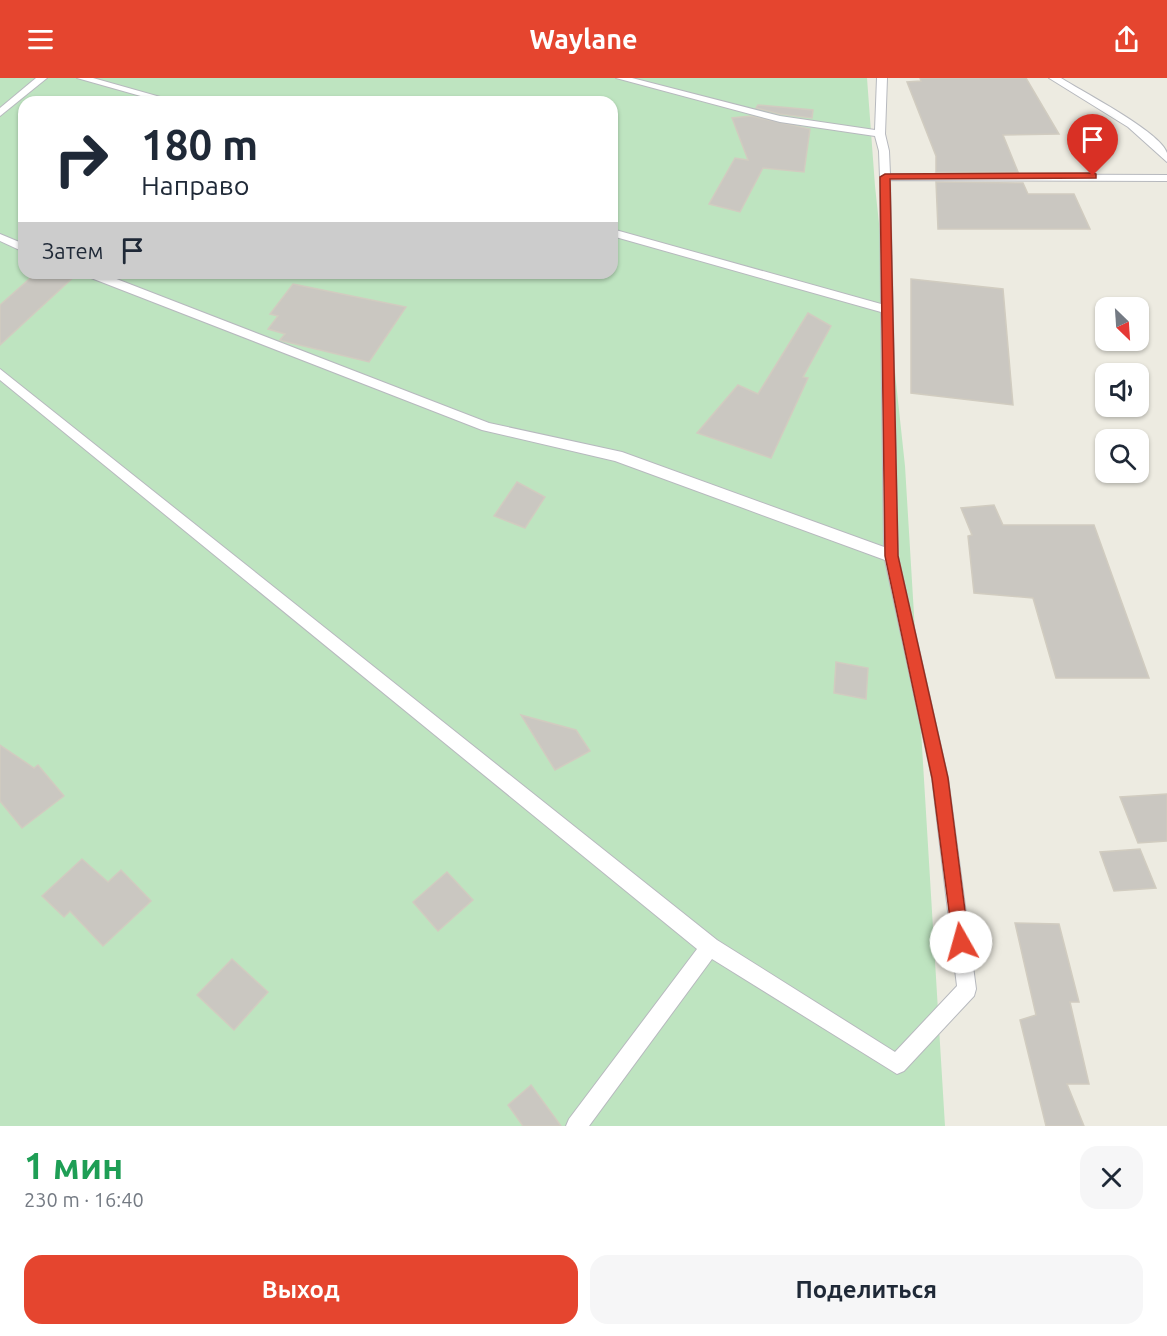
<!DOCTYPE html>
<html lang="ru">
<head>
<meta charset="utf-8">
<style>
	body { margin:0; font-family:Ubuntu,sans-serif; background:#f6f6f7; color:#1f2937; height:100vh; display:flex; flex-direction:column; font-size:22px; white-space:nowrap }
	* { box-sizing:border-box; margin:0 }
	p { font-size:20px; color:#747a83 }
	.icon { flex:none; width:33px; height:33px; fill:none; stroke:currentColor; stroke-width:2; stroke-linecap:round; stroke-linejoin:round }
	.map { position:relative; height:1048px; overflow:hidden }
	.sheet { display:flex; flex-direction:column; background:#fff; flex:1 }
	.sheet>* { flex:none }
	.top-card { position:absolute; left:18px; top:18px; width:600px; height:183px; border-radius:18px; box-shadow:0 2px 4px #0004; background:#fff; color:#1f2937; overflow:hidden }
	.needle { width:39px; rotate:155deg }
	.buttons { position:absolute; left:1095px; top:219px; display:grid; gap:12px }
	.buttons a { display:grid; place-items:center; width:54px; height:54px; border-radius:12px; background:#fff; box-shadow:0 2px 4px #0004; font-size:30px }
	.pin { position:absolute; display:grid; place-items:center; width:51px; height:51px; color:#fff; margin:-62px -26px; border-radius:50% 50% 50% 0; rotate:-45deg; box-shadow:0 0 6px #0007 }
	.pin .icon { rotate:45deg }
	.me { position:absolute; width:66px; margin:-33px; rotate:353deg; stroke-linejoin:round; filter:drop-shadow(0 0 4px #0008) }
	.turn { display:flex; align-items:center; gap:21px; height:126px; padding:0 24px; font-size:27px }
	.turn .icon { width:78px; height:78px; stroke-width:2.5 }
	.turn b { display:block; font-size:42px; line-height:51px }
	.then { display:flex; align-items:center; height:57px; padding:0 24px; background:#0003; gap:12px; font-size:22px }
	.round { display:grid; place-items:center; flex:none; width:63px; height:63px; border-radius:18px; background:#f6f6f7 }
	.headline { display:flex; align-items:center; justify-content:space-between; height:102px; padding:0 24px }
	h1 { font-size:36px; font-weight:600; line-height:45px; color:#1e9e55 }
	.button { display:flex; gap:12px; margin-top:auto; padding:12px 24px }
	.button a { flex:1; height:69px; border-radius:18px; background:#e5452f; color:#fff; font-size:24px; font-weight:600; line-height:69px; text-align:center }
	.button a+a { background:#f6f6f7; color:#1f2937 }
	header { display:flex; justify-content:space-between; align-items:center; height:78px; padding:0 24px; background:#e5452f; color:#fff; font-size:27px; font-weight:600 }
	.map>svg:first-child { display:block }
	.green { fill:#bee4c0; fill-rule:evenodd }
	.building { fill:#cac7c1; stroke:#d1ccc0; stroke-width:1.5 }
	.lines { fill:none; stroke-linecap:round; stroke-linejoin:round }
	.service-casing { stroke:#b7b9be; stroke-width:2 }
	.service { fill:#fff; fill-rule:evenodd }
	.route { fill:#e5452f; stroke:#952d1f; stroke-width:1.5 }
</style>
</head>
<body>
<header><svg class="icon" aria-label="menu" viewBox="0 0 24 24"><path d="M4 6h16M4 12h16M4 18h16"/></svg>Waylane<svg class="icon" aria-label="share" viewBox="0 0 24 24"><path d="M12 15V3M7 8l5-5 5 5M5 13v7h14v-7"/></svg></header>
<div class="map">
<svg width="1167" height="1048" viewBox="0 0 1167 1048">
	<rect width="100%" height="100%" fill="#edebe1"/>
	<path class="green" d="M0 0H867L875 108 905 388 945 1048H0ZM24 24H612V195H24Z"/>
	<g class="building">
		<polygon points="920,0 1026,0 1059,56 1003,57 1018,94 936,94 936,78 907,4 921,3"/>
		<polygon points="758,27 813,32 812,40 780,36 756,30"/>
		<polygon points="751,38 810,51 804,94 763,90 740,134 709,126 735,80 748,82 732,40"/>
		<polygon points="936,104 1023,105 1028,116 1074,116 1090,151 938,151"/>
		<polygon points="36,195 78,195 0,267 0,227"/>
		<polygon points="911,201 1003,211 1013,327 911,315"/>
		<polygon points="293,206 406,229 369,284 283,263 280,262 285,256 268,251 278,238 270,236"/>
		<polygon points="808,235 831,248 803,299 808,300 771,380 697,355 738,307 758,316"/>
		<polygon points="517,404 545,419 525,450 494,438"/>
		<polygon points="994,427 1003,447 1094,447 1149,600 1056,600 1033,520 974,515 968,458 972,457 961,430"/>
		<polygon points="836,584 868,590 866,621 834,615"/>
		<polygon points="521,637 576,652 590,673 555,692"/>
		<polygon points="0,667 34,690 38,687 64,718 22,750 0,723"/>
		<polygon points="1167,716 1167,763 1138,765 1120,719"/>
		<polygon points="1140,771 1156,810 1114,813 1100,774"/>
		<polygon points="82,781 108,804 121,792 151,823 103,868 70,833 64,839 42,818"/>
		<polygon points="447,794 473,822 438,853 413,824"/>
		<polygon points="1015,845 1059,846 1079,924 1070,924 1089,1006 1067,1006 1084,1048 1046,1048 1020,942 1036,937"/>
		<polygon points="232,881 268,914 234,952 197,917"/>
		<polygon points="531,1007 561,1048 523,1048 508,1027"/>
	</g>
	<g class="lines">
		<defs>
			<g id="service">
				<polygon points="36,0 47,0 0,38 0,30"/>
				<polygon points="77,0 93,0 178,24 162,24"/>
				<polygon points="616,0 632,0 780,38 875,52 877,0 887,0 885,56 889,73 890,96 1167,97 1167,103 890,102 898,478 948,700 976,911 974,918 904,993 897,996 712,881 589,1048 566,1048 569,1041 697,871 0,302 0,291 717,862 895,974 957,908 932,700 885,482 615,383 482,352 86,198 84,195 101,195 489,345 622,374 884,469 881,234 612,158 612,151 881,226 880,99 879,73 875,58 780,44"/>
				<path d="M1049 0H1061C1081 13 1161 54 1167 75 1167 78 1167 81 1167 84L1128 49Z"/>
				<polygon points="0,156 24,166 24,174 0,163"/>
			</g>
		</defs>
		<use href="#service" class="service-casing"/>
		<use href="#service" class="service"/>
	</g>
	<polygon class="route" points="1093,95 1096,96 1096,100 890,101 898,478 948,700 969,864 967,870 961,872 955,870 953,864 932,700 885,478 880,99 885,96"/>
</svg>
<div class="buttons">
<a><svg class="needle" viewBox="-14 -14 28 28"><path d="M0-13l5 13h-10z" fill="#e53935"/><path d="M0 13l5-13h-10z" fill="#747a83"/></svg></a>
<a><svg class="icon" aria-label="sound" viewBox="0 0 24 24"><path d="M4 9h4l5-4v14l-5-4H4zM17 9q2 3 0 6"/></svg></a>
<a><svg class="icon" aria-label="search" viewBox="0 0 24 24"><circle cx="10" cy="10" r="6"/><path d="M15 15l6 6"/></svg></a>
</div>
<div class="pin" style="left:1093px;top:98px;background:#d93025"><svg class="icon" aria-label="arrive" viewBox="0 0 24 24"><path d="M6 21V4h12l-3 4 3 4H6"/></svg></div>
<svg class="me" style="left:961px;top:864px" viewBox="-20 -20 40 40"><circle r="19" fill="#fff"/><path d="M0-13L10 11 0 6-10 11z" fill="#e5452f"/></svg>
<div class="top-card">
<div class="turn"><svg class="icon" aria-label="right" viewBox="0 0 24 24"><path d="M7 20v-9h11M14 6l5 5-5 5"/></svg><div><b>180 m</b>Направо</div></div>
<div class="then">Затем<svg class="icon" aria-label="arrive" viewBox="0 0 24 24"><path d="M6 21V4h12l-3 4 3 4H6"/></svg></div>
</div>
</div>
<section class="sheet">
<div class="headline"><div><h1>1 мин</h1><p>230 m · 16:40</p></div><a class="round"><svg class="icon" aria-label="close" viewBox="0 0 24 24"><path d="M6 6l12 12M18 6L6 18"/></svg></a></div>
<div class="button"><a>Выход</a><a>Поделиться</a></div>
</section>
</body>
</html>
